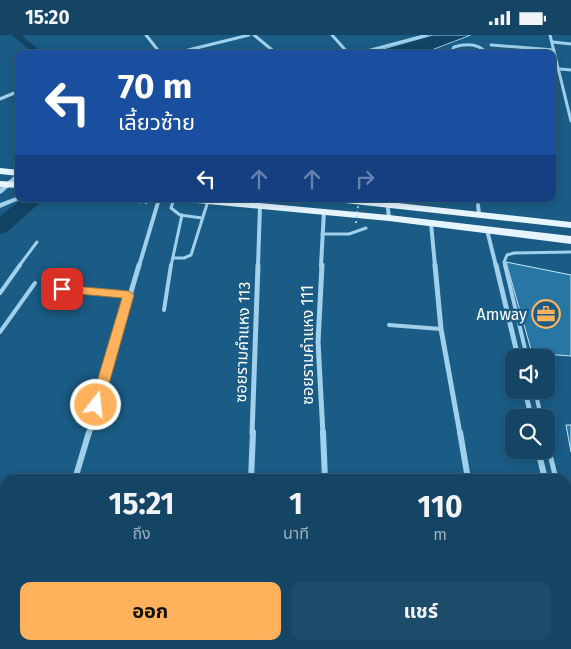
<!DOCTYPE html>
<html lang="th">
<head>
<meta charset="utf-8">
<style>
	body { margin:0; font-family:"Fira Sans","Noto Sans Thai",sans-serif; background:#1d4c6a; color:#f1f3f6; height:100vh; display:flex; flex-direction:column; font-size:19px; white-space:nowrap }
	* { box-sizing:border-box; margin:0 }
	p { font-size:16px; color:#9db1bf }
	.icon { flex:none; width:28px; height:28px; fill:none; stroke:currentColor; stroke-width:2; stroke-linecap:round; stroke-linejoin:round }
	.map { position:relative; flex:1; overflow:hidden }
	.panel { position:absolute; left:0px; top:439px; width:571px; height:176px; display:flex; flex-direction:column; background:#144564; border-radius:15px 15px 0 0; box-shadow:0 2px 8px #0003,0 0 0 1px #335d78 }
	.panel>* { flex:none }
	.guide { position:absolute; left:15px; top:15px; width:541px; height:152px; border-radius:10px; box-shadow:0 2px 8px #0003,0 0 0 1px #335d78; background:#1a4fa0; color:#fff; overflow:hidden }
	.tools { position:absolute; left:505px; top:314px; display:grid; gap:10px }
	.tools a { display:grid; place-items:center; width:50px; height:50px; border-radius:10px; background:#144564; box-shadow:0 2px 8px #0003,0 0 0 1px #335d78; font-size:25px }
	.pin { position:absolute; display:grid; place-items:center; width:42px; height:42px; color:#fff; margin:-21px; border-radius:10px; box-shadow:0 2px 8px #0006 }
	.me { position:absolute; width:55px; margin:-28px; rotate:16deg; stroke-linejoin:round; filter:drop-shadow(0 0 4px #0008) }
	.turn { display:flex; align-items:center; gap:18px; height:105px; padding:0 20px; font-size:22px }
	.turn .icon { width:65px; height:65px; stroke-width:2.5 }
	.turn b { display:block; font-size:35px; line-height:42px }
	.lanes { display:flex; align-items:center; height:48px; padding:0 20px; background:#0003; justify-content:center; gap:25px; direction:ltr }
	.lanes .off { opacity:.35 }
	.eta { display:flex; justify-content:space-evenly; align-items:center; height:85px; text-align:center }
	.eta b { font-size:30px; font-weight:700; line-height:35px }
	.action { display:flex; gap:10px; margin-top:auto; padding:10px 20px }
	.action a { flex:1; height:58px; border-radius:10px; background:#ffb25b; color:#111; font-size:20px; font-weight:700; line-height:58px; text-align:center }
	.action a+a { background:#1d4c6a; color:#f1f3f6 }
	.status { display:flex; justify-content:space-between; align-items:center; height:35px; padding:0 25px; background:#144564; direction:ltr }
	.status svg { height:14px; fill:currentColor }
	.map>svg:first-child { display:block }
	.water { fill:#114363; stroke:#93ceee }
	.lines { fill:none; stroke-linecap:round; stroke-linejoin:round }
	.canal { fill:#114363; fill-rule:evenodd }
	.river { fill:#114363; fill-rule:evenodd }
	.building { fill:#2876a4; stroke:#c5e6f9 }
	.path { stroke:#a0d0ec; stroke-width:2; stroke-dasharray:2 3; stroke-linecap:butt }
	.service-far2 { stroke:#a0d0ec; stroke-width:3 }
	.service-far1 { stroke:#a0d0ec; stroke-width:4 }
	.service { stroke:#a0d0ec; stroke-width:5 }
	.minor-far3 { stroke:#a0d0ec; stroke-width:3 }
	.minor-far2 { stroke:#a0d0ec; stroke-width:4 }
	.minor-far1 { stroke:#a0d0ec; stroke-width:5 }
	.minor { stroke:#a0d0ec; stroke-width:6 }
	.tertiary { fill:#a0d0ec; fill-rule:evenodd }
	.primary { fill:#e5f4ff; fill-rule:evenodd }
	.path-bridge { stroke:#a0d0ec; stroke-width:2; stroke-dasharray:2 3; stroke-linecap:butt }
	.route { fill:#ffb25b; stroke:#a6743b }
	.labels { text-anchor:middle; stroke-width:5; stroke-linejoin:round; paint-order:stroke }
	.poi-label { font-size:16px; fill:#fff; stroke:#1a5c85; text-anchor:end }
	.street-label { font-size:16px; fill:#fff; stroke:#1a5c85 }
</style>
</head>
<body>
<div class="status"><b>15:20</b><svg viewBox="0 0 49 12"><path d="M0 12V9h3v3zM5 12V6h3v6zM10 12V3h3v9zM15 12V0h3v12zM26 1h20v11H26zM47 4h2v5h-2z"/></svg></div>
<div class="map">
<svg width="571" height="614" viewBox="0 0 571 614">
	<rect width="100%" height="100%" fill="#1a5c85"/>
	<polygon class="water" points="433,0 471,0 421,19 365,19"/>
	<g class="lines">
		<polygon class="canal" points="12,0 21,0 44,19 34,19"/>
		<polygon class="river" points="22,164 44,164 7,197 0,199 0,181"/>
	</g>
	<g class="building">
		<polygon points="506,227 571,240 571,321 532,318"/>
		<polygon points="566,390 571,390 571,417"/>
	</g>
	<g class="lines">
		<polyline class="path" points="105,164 148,168"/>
		<g class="service-far2">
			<polyline points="174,164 171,173 180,180 202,183"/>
			<polyline points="322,199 349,199 366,193"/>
			<polyline points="174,223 184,223 191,220 208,166"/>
			<polyline points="19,231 37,207"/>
			<polyline points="171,231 182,180"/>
			<polyline points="505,231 504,227 507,220 514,218 571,217"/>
		</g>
		<g class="service-far1">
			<polyline points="505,230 527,322"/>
			<polyline points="62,254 129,260"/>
			<polyline points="0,258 20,230"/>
			<polyline points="164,275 171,230"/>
			<polyline points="389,290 441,294"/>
			<polyline points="0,297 35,248"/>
			<polyline points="535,355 541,382"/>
		</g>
		<g class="service">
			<polyline points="546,403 556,444"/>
			<polyline points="566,452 571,454"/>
		</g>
		<g class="minor-far3">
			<polyline points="146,0 161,19"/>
			<polyline points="254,0 277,19"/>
			<polyline points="332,0 349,19"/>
			<polyline points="550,0 571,86"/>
			<polyline points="553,7 571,9"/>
			<polyline points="491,10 554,15"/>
			<polyline points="172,19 249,0"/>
			<polyline points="356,19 427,0"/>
			<path d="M450 19 454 12C467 8 479 8 488 19"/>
			<polyline points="560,34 571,35"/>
			<polyline points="0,64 19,56"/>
		</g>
		<g class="minor-far2">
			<polyline points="387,164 389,183"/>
			<polyline points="478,170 479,179"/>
			<polyline points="431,188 435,231"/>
			<polyline points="487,195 496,231"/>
			<polyline points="139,231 159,164"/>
			<polyline points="258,231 260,171"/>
			<polyline points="321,231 324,176"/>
		</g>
		<g class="minor-far1">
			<polyline points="322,230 318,307 323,399"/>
			<polyline points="435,230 441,294 460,399"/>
			<polyline points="496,230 518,322"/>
			<polyline points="525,355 531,382"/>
			<polyline points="89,399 139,230"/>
			<polyline points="252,399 258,230"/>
		</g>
		<g class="minor">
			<polyline points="323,397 325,444"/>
			<polyline points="460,397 468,444"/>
			<polyline points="538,415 545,444"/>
			<polyline points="75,444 89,397"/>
			<polyline points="251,444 253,397"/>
			<polyline points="566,539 571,559"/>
			<polyline points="243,610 243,614"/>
			<polyline points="338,610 339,614"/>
			<polyline points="25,614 26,610"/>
		</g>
		<g class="tertiary">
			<polygon points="19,137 19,143 2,158 0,159 0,153"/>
			<polygon points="19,161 19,164 21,164 0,173 0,168"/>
		</g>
		<g class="primary">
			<polygon points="0,133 19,135 19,141 0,139"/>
			<polygon points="0,146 19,147 19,153 0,152"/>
			<polygon points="181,164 216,164 389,180 571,201 571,209 389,186 186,167"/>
			<polygon points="331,164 361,164 571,187 571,193 336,167"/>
		</g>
		<polyline class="path-bridge" points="356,188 359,164"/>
	</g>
	<polygon class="route" points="62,250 129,256 134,260 103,370 101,374 96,376 92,374 90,370 122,263 58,257 57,254 58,251"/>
	<defs>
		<symbol id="office-ring" viewBox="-11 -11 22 22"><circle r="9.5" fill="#1a5c85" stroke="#ffb25b" stroke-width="1.5"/><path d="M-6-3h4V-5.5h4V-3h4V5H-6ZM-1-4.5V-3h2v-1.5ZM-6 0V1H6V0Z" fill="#ffb25b"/></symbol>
	</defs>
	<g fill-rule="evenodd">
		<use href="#office-ring" x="530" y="263" width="32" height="32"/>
	</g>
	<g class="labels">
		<g class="poi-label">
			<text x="527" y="285">Amway</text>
		</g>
		<g class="street-label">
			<text transform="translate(242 307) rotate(-88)" y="6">ซอยรามคำแหง 113</text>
			<text transform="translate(307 310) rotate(-90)" y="6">ซอยรามคำแหง 111</text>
		</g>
	</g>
</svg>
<div class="tools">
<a><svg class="icon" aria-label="sound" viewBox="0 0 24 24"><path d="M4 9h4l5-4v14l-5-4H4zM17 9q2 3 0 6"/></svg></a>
<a><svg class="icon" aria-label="search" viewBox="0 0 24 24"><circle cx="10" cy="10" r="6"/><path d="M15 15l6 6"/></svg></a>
</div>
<div class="pin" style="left:62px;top:254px;background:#d93025"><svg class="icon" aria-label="arrive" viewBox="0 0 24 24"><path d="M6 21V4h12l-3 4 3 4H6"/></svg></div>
<svg class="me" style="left:96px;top:370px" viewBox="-20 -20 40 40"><circle r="17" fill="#ffb25b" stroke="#fff" stroke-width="3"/><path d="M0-11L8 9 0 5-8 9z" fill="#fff"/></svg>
<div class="guide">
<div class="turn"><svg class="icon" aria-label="left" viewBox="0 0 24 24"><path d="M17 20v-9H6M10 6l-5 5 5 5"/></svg><div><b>70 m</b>เลี้ยวซ้าย</div></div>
<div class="lanes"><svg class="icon" aria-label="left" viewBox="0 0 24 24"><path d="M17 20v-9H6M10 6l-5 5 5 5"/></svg><svg class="icon off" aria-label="ahead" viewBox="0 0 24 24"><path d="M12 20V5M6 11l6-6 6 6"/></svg><svg class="icon off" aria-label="ahead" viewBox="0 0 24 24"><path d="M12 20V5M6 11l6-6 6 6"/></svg><svg class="icon off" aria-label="right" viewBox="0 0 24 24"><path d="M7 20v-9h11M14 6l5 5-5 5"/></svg></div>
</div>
<section class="panel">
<div class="eta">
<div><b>15:21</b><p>ถึง</p></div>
<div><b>1</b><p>นาที</p></div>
<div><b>110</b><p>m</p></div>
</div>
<div class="action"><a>ออก</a><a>แชร์</a></div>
</section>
</div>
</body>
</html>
